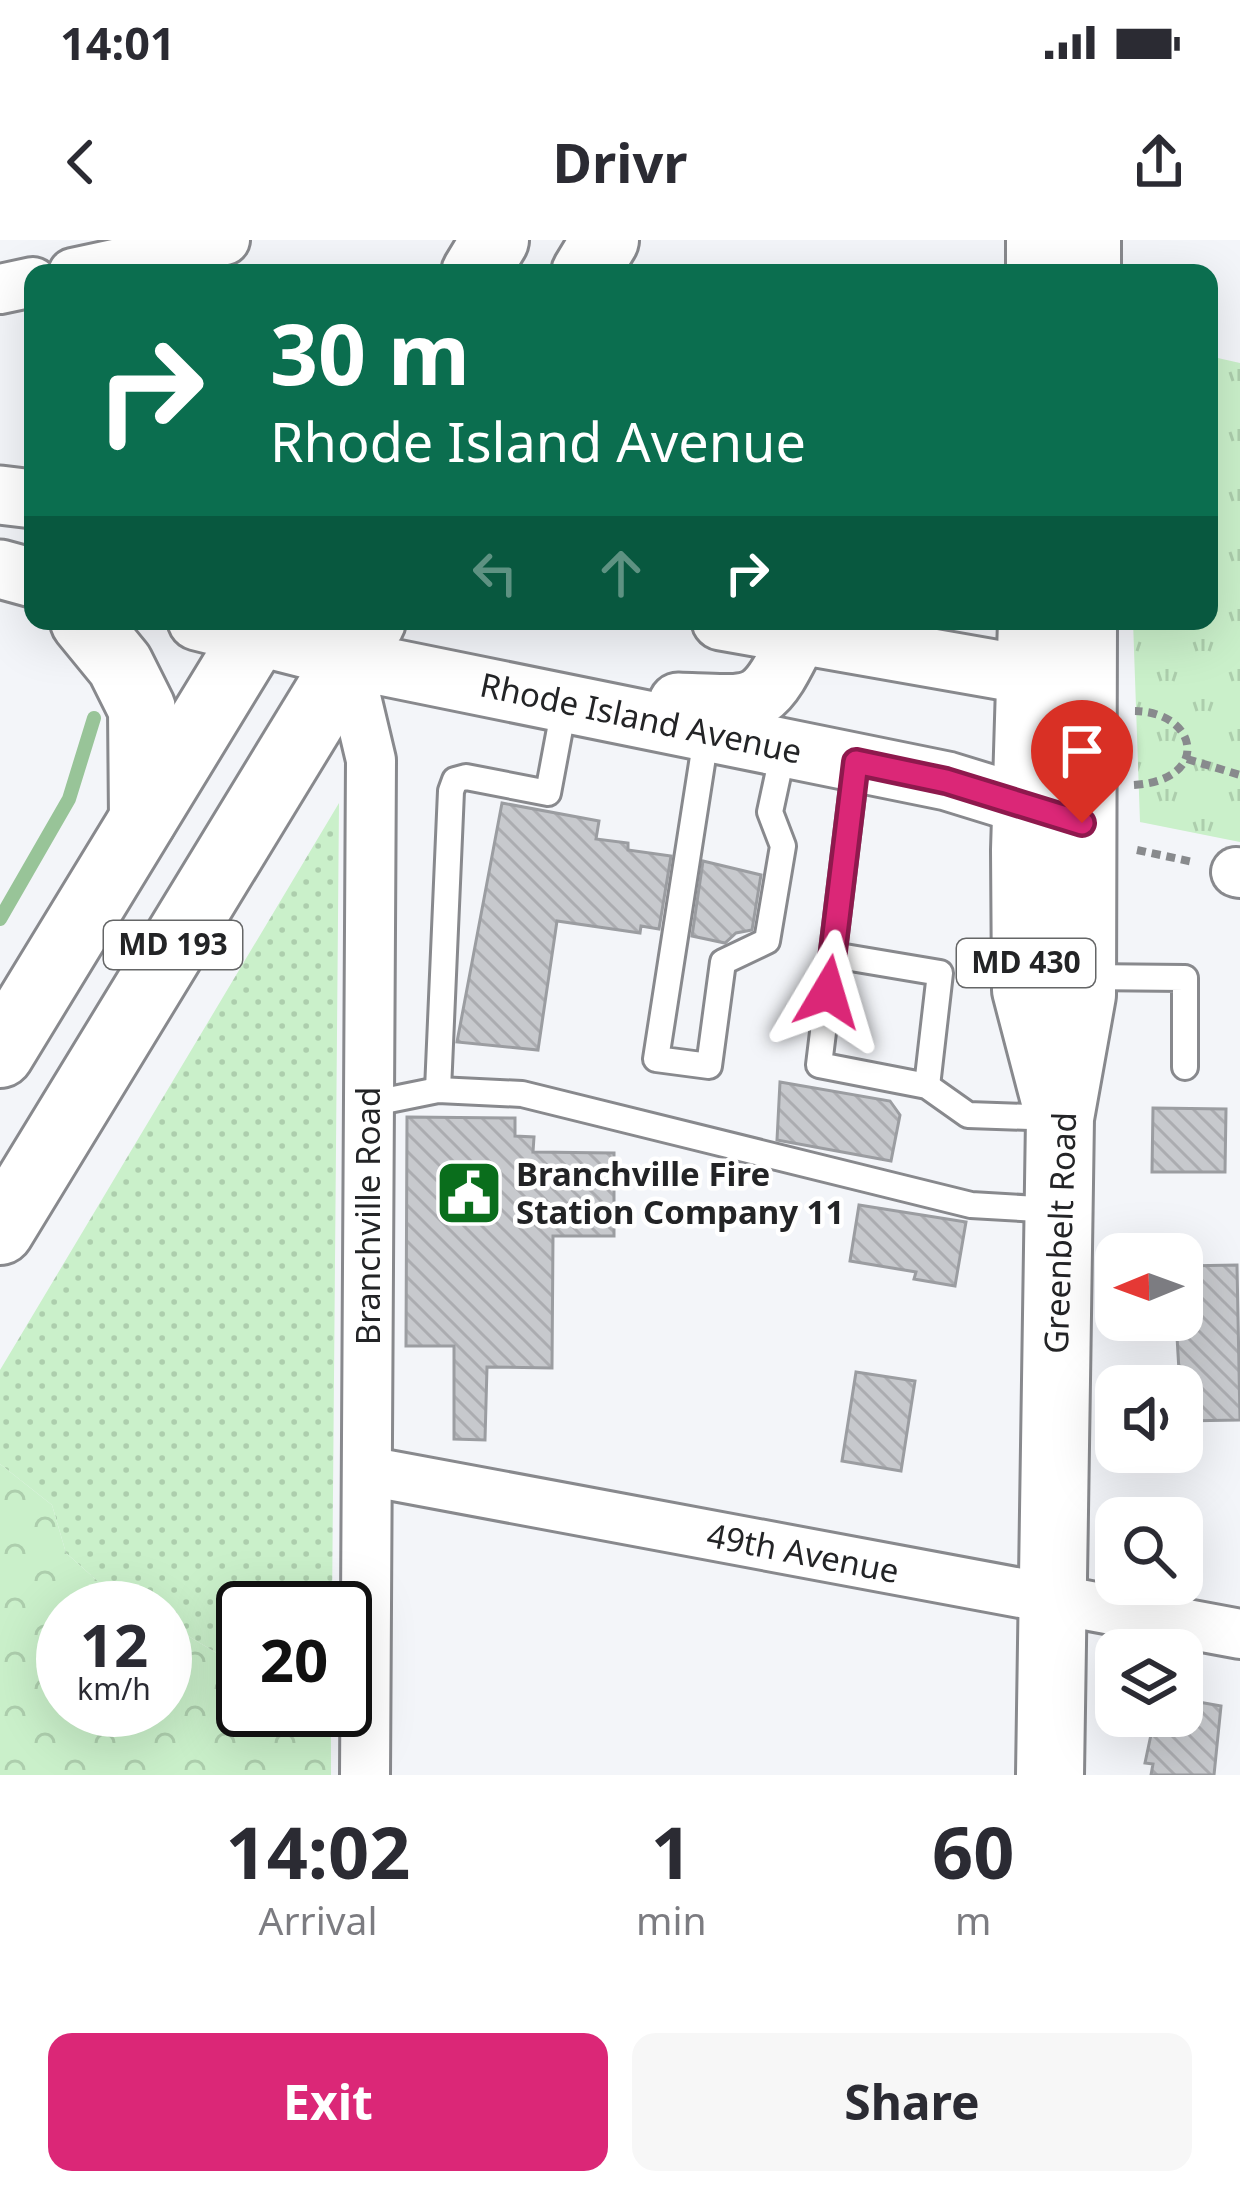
<!DOCTYPE html>
<html lang="en">
<head>
<meta charset="utf-8">
<style>
	body { margin:0; font-family:"Noto Sans",sans-serif; background:#f7f7f7; color:#2b2b33; height:100vh; display:flex; flex-direction:column; font-size:45px; white-space:nowrap }
	* { box-sizing:border-box; margin:0 }
	p { font-size:39px; color:#7c7c81 }
	.icon { flex:none; width:66px; height:66px; fill:none; stroke:currentColor; stroke-width:2; stroke-linecap:round; stroke-linejoin:round }
	.map { position:relative; height:1535px; overflow:hidden }
	.drawer { display:flex; flex-direction:column; background:#fff; flex:1 }
	.drawer>* { flex:none }
	.banner { position:absolute; left:24px; top:24px; width:1194px; height:366px; border-radius:24px; box-shadow:0 12px 48px #0002; background:#0b6e4f; color:#fff; overflow:hidden }
	.needle { width:78px; rotate:269deg }
	.fabs { position:absolute; left:1095px; top:993px; display:grid; gap:24px }
	.fabs a { display:grid; place-items:center; width:108px; height:108px; border-radius:24px; background:#fff; box-shadow:0 12px 48px #0002; font-size:60px }
	.speed { position:absolute; left:36px; top:1341px; display:flex; gap:24px; font-size:60px; font-weight:700; text-align:center }
	.speed>* { display:grid; place-content:center; width:156px; height:156px; border-radius:50%; background:#fff; box-shadow:0 12px 48px #0002; line-height:1 }
	.speed small { font-size:30px; font-weight:400 }
	.speed .limit { border:6px solid #111; border-radius:18px; background:#fff; color:#111 }
	.pin { position:absolute; display:grid; place-items:center; width:102px; height:102px; color:#fff; margin:-123px -51px; border-radius:50% 50% 50% 0; rotate:-45deg; box-shadow:0 0 12px #0007 }
	.pin .icon { rotate:45deg }
	.me { position:absolute; width:132px; margin:-66px; rotate:7deg; stroke-linejoin:round; filter:drop-shadow(0 0 9px #0008) }
	.turn { display:flex; align-items:center; gap:42px; height:252px; padding:0 48px; font-size:54px }
	.turn .icon { width:156px; height:156px; stroke-width:2.5 }
	.turn b { display:block; font-size:84px; line-height:102px }
	.lanes { display:flex; align-items:center; height:114px; padding:0 48px; background:#0003; justify-content:center; gap:60px; direction:ltr }
	.lanes .off { opacity:.35 }
	.eta { display:flex; justify-content:space-evenly; align-items:center; height:204px; text-align:center }
	.eta b { font-size:72px; font-weight:700; line-height:84px }
	.button { display:flex; gap:24px; margin-top:auto; padding:24px 48px }
	.button a { flex:1; height:138px; border-radius:24px; background:#db2777; color:#fff; font-size:48px; font-weight:700; line-height:138px; text-align:center }
	.button a+a { background:#f7f7f7; color:#2b2b33 }
	.status { display:flex; justify-content:space-between; align-items:center; height:84px; padding:0 60px; background:#fff; direction:ltr }
	.status svg { height:33px; fill:currentColor }
	header { display:flex; justify-content:space-between; align-items:center; height:156px; padding:0 48px; background:#fff; font-size:54px; font-weight:700 }
	.map>svg:first-child { display:block }
	.grass { fill:url(#grass-dots) }
	.forest { fill:url(#forest-crowns) }
	.park { fill:url(#park-tufts) }
	.lines { fill:none; stroke-linecap:round; stroke-linejoin:round }
	.stream { stroke:#98c498; stroke-width:14 }
	.building { fill:url(#building-back-hatch); stroke:#9b9da1; stroke-width:3 }
	.service-casing { stroke:#88898d; stroke-width:30 }
	.minor-casing { stroke:#88898d; stroke-width:54 }
	.tertiary-casing { stroke:#88898d; stroke-width:63 }
	.primary-casing { stroke:#88898d; stroke-width:72 }
	.path { stroke:#888a8d; stroke-width:8; stroke-dasharray:9 6; stroke-linecap:butt }
	.service { stroke:#fff; stroke-width:24 }
	.minor { stroke:#fff; stroke-width:48 }
	.tertiary { stroke:#fff; stroke-width:57 }
	.primary { stroke:#fff; stroke-width:66 }
	.route-casing { stroke:#8e194d; stroke-width:30 }
	.route { stroke:#db2777; stroke-width:21 }
	.labels { text-anchor:middle; stroke-width:9; stroke-linejoin:round; paint-order:stroke }
	.shield { fill:#fff; stroke:#656667; stroke-width:3 }
	.shield-label { font-size:30px; font-weight:bold; fill:#232426 }
	.street-label { font-size:33px; fill:#232426; stroke:#fff }
	.poi-label { font-size:33px; font-weight:bold; fill:#232426; stroke:#fff; text-anchor:start }
</style>
</head>
<body>
<div class="status"><b>14:01</b><svg viewBox="0 0 49 12"><path d="M0 12V9h3v3zM5 12V6h3v6zM10 12V3h3v9zM15 12V0h3v12zM26 1h20v11H26zM47 4h2v5h-2z"/></svg></div>
<header><svg class="icon" aria-label="back" viewBox="0 0 24 24"><path d="M15 5l-7 7 7 7"/></svg>Drivr<svg class="icon" aria-label="share" viewBox="0 0 24 24"><path d="M12 15V3M7 8l5-5 5 5M5 13v7h14v-7"/></svg></header>
<div class="map">
<svg width="1240" height="1535" viewBox="0 0 1240 1535">
	<defs>
		<pattern id="grass-dots" width="8" height="8" patternUnits="userSpaceOnUse" patternTransform="scale(3)"><rect width="8" height="8" fill="#caf0ca"/><path d="M2 2h.1M6 6h.1" fill="none" stroke="#adcead" stroke-width="1.8" stroke-linecap="round"/></pattern>
		<pattern id="forest-crowns" width="20" height="18" patternUnits="userSpaceOnUse" patternTransform="scale(3)"><rect width="20" height="18" fill="#caf0ca"/><path d="M2 6a3 3 0 1 1 6 0M12 15a3 3 0 1 1 6 0" fill="none" stroke="#adcead"/></pattern>
		<pattern id="park-tufts" width="24" height="20" patternUnits="userSpaceOnUse" patternTransform="scale(3)"><rect width="24" height="20" fill="#caf0ca"/><path d="M3 7l-1-3M5 7V3M7 7l1-3M15 17l-1-3M17 17v-4M19 17l1-3" fill="none" stroke="#adcead"/></pattern>
		<pattern id="building-back-hatch" width="6" height="6" patternUnits="userSpaceOnUse" patternTransform="scale(3)"><rect width="6" height="6" fill="#c7c9cd"/><path d="M-1 5l2 2M0 0l6 6M5-1l2 2" fill="none" stroke="#abacb0"/></pattern>
	</defs>
	<rect width="100%" height="100%" fill="#f3f5f9"/>
	<polygon class="grass" points="339,563 332,1368 243,1368 243,1423 220,1415 165,1382 165,1368 142,1368 102,1345 66,1313 52,1265 0,1224 0,1130"/>
	<polygon class="forest" points="0,1224 52,1265 66,1313 102,1345 142,1368 63,1368 63,1470 165,1470 165,1382 220,1415 243,1423 243,1470 331,1470 331,1535 0,1535"/>
	<polygon class="park" points="1209,116 1240,123 1240,602 1140,582 1133,381 1209,381"/>
	<g class="lines">
		<polyline class="stream" points="0,679 69,559 94,478"/>
	</g>
	<g class="building">
		<polygon points="502,563 599,581 596,599 628,603 628,610 671,616 659,689 641,686 640,693 557,681 538,810 457,802"/>
		<polygon points="703,621 761,635 752,690 736,693 725,703 692,696"/>
		<polygon points="780,842 890,861 900,875 891,921 777,900"/>
		<polygon points="1153,868 1226,869 1225,932 1152,932"/>
		<polygon points="407,877 515,878 515,896 534,897 533,912 614,913 614,996 553,996 552,1128 487,1127 485,1200 454,1199 454,1106 406,1106"/>
		<polygon points="859,965 966,982 955,1046 914,1039 916,1032 850,1021"/>
		<polygon points="1237,1025 1240,1180 1182,1181 1176,1080 1182,1080 1182,1026"/>
		<polygon points="856,1132 915,1141 901,1231 842,1221"/>
		<polygon points="1182,1459 1221,1466 1214,1535 1151,1535 1153,1524 1145,1523 1152,1490 1158,1491 1161,1476 1182,1476"/>
	</g>
	<g class="lines">
		<defs>
			<g id="service">
				<polyline points="707,491 656,819 709,826 723,722 767,701 783,606 770,572 784,507"/>
				<polyline points="856,522 819,825 927,846 968,875 1058,878"/>
				<polyline points="833,715 940,733 927,846"/>
				<polyline points="1085,737 1185,738 1185,827"/>
				<polyline points="438,850 451,551 455,540 466,537 548,553 565,462"/>
				<polyline points="369,864 438,850 522,854 971,965 1056,970"/>
			</g>
			<g id="minor">
				<polyline points="73,33 225,0"/>
				<polyline points="0,49 33,42"/>
				<polyline points="347,419 371,520 365,1535"/>
				<polyline points="1236,632 1240,633"/>
				<polyline points="367,1231 1240,1394"/>
			</g>
			<g id="tertiary">
				<polyline points="0,255 33,259"/>
				<polyline points="0,329 33,338"/>
				<polyline points="197,381 347,419 947,541 1064,577"/>
				<polyline points="721,381 1073,443"/>
				<path d="M678 462C761 465 761 472 799 395"/>
			</g>
			<g id="primary">
				<polyline points="1087,0 1087,33"/>
				<polyline points="475,33 495,0"/>
				<polyline points="585,33 605,0"/>
				<polyline points="1040,33 1040,0"/>
				<polyline points="84,381 120,425 142,469 143,579"/>
				<polyline points="1032,381 1025,610 1026,750 1054,857"/>
				<polyline points="0,814 264,381"/>
				<polyline points="0,991 372,381"/>
				<polyline points="1050,1535 1060,878 1082,755 1083,381"/>
			</g>
		</defs>
		<use href="#service" class="service-casing"/>
		<use href="#minor" class="minor-casing"/>
		<use href="#tertiary" class="tertiary-casing"/>
		<use href="#primary" class="primary-casing"/>
		<g class="path">
			<polyline points="1187,519 1240,535"/>
			<path d="M1134 545C1212 540 1198 472 1135 471"/>
			<polyline points="1137,610 1193,622"/>
		</g>
		<use href="#service" class="service"/>
		<use href="#minor" class="minor"/>
		<use href="#tertiary" class="tertiary"/>
		<use href="#primary" class="primary"/>
	</g>
	<g class="lines">
		<defs>
			<polyline id="route" points="828,752 856,522 946,541 1082,583"/>
		</defs>
		<use href="#route" class="route-casing"/>
		<use href="#route" class="route"/>
	</g>
	<defs>
		<symbol id="civic-square" viewBox="-11 -11 22 22"><rect x="-9" y="-9" width="18" height="18" rx="4" fill="#0a6e1c" stroke="#fff"/><path d="M-.6-6.5H3V-4.5H.6V-3L4-1V1h2V6H-6V1h2V-1L-.6-3ZM-1.2 2.5V6h2.4V2.5Z" fill="#fff"/></symbol>
	</defs>
	<g fill-rule="evenodd">
		<use href="#civic-square" x="431" y="915" width="76" height="76"/>
	</g>
	<g class="labels">
		<g class="shield">
			<rect x="104" y="681" width="138" height="48" rx="9"/>
			<rect x="957" y="699" width="138" height="48" rx="9"/>
		</g>
		<g class="shield-label">
			<text x="173" y="715">MD 193</text>
			<text x="1026" y="733">MD 430</text>
		</g>
		<g class="street-label">
			<text transform="translate(641 478) rotate(12)" y="12">Rhode Island Avenue</text>
			<text transform="translate(368 976) rotate(-90)" y="12">Branchville Road</text>
			<text transform="translate(1060 993) rotate(-88)" y="12">Greenbelt Road</text>
			<text transform="translate(803 1313) rotate(11)" y="12">49th Avenue</text>
		</g>
		<g class="poi-label">
			<text x="516" y="946">Branchville Fire<tspan x="516" dy="38">Station Company 11</tspan></text>
		</g>
	</g>
</svg>
<div class="fabs">
<a><svg class="needle" viewBox="-14 -14 28 28"><path d="M0-13l5 13h-10z" fill="#e53935"/><path d="M0 13l5-13h-10z" fill="#7c7c81"/></svg></a>
<a><svg class="icon" aria-label="sound" viewBox="0 0 24 24"><path d="M4 9h4l5-4v14l-5-4H4zM17 9q2 3 0 6"/></svg></a>
<a><svg class="icon" aria-label="search" viewBox="0 0 24 24"><circle cx="10" cy="10" r="6"/><path d="M15 15l6 6"/></svg></a>
<a><svg class="icon" aria-label="layers" viewBox="0 0 24 24"><path d="M12 4l9 5-9 5-9-5zM3 14l9 5 9-5"/></svg></a>
</div>
<div class="speed"><div>12<small>km/h</small></div><div class="limit">20</div></div>
<div class="pin" style="left:1082px;top:583px;background:#d93025"><svg class="icon" aria-label="arrive" viewBox="0 0 24 24"><path d="M6 21V4h12l-3 4 3 4H6"/></svg></div>
<svg class="me" style="left:828px;top:752px" viewBox="-20 -20 40 40"><path d="M0-17L14 15 0 8-14 15z" fill="#db2777" stroke="#fff" stroke-width="4"/></svg>
<div class="banner">
<div class="turn"><svg class="icon" aria-label="right" viewBox="0 0 24 24"><path d="M7 20v-9h11M14 6l5 5-5 5"/></svg><div><b>30 m</b>Rhode Island Avenue</div></div>
<div class="lanes"><svg class="icon off" aria-label="left" viewBox="0 0 24 24"><path d="M17 20v-9H6M10 6l-5 5 5 5"/></svg><svg class="icon off" aria-label="ahead" viewBox="0 0 24 24"><path d="M12 20V5M6 11l6-6 6 6"/></svg><svg class="icon" aria-label="right" viewBox="0 0 24 24"><path d="M7 20v-9h11M14 6l5 5-5 5"/></svg></div>
</div>
</div>
<section class="drawer">
<div class="eta">
<div><b>14:02</b><p>Arrival</p></div>
<div><b>1</b><p>min</p></div>
<div><b>60</b><p>m</p></div>
</div>
<div class="button"><a>Exit</a><a>Share</a></div>
</section>
</body>
</html>
